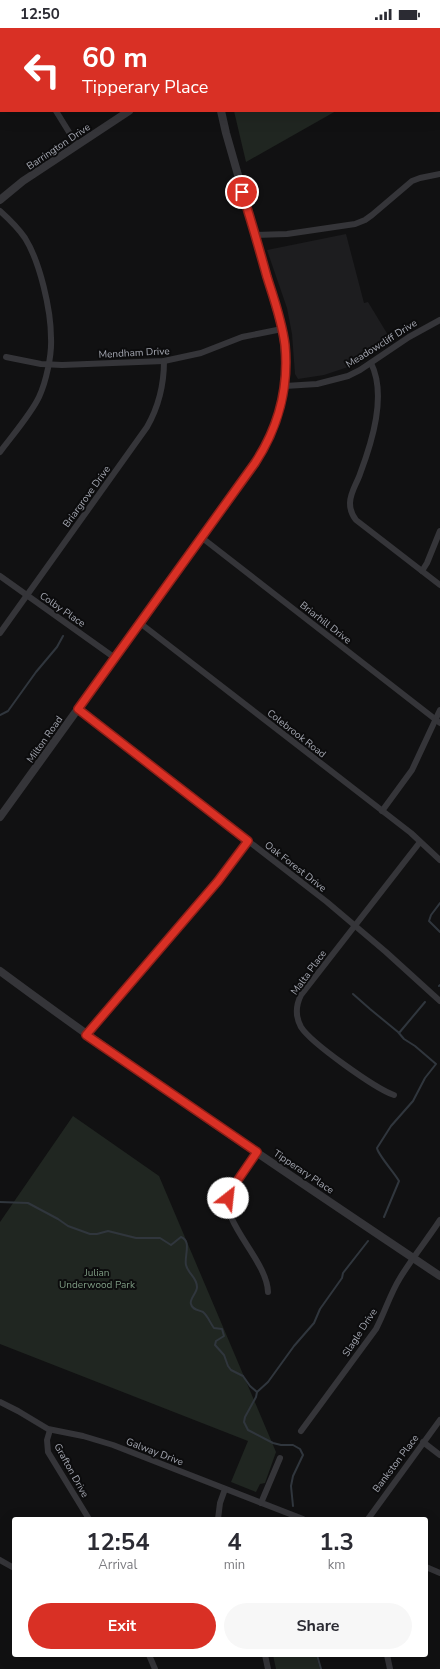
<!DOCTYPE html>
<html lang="en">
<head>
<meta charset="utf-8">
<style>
	body { margin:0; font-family:"Nunito Sans",sans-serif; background:#f7f7f7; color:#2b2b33; height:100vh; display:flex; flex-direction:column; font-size:15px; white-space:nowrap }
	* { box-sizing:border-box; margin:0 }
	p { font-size:13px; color:#7c7c81 }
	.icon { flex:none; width:22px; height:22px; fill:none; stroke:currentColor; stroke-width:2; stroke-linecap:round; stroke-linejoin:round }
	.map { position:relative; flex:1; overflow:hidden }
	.sheet { position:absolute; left:12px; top:1489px; width:416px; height:140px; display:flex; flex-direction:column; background:#fff; border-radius:4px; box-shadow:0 4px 16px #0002 }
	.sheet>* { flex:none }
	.hud { position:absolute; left:0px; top:0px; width:440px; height:84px; box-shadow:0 4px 16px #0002; background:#d93025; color:#fff; overflow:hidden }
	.pin { position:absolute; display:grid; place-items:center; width:34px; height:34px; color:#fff; margin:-17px; border:2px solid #fff; border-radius:50%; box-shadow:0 1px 4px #0007 }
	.me { position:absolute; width:44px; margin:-22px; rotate:29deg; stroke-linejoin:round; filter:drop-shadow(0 0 3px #0008) }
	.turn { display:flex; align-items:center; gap:14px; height:84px; padding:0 16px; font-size:18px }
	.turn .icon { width:52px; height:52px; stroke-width:2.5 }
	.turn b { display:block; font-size:28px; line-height:34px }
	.eta { display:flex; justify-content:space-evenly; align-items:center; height:68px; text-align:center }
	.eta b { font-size:24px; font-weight:700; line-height:28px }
	.primary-button { display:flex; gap:8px; margin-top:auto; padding:8px 16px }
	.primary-button a { flex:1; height:46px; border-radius:24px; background:#d93025; color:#fff; font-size:16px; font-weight:700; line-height:46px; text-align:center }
	.primary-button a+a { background:#f7f7f7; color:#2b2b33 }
	.status { display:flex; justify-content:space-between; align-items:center; height:28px; padding:0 20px; background:#fff; direction:ltr }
	.status svg { height:11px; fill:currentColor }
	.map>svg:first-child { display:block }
	.built { fill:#1d1d1f }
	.green { fill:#202621 }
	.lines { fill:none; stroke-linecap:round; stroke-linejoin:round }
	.stream { stroke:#30363d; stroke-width:2 }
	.minor { stroke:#353539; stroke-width:6 }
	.tertiary { stroke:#353539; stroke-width:8 }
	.route-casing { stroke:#8d1f18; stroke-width:10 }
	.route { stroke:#d93025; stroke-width:7 }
	.labels { text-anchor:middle; stroke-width:4; stroke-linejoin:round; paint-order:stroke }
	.street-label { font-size:10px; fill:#a4a7b1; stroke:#0c0c0d }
	.park-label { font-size:10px; fill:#7d9a82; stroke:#0c0c0d }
</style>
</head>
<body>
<div class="status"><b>12:50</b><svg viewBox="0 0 49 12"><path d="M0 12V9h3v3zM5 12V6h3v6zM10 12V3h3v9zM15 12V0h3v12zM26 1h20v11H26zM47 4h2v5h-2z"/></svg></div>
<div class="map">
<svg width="440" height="1641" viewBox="0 0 440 1641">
	<rect width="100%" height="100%" fill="#111112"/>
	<g class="built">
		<polygon points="49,0 186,0 181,1"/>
		<polygon points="346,206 364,275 368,274 391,312 351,338 324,347 298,351 295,346 292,306 287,280 267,222"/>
	</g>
	<g class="green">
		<polygon points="0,0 49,1 1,1 0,59"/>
		<polygon points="234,83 336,83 246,134"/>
		<polygon points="73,1088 159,1148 276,1424 265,1455 260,1456 256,1464 231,1454 248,1413 0,1316 0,1194"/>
		<polygon points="273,1627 316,1627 320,1641 276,1641"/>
	</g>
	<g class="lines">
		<g class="stream">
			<polyline points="0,687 8,683 36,644 57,619 63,608"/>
			<polyline points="440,875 431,887 429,893 440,904"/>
			<polyline points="439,958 440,957"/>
			<path d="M353 966 370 981 398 1004 404 1011 415 1018 436 1036 425 1050 413 1073 391 1098 377 1120C378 1127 394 1144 399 1153L384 1189"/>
			<polyline points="399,1005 425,974"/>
			<path d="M0 1174 28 1175 58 1191 68 1198 90 1206H97L108 1203 136 1210H160L171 1217 181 1209C192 1213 184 1228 186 1237 188 1246 197 1249 197 1259 197 1265 189 1271 191 1276 192 1282 199 1282 203 1284 208 1288 210 1295 214 1300L222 1301 224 1308 216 1313 215 1317 224 1327 228 1338 231 1342 243 1348 250 1358 257 1364"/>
			<polyline points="293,1478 291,1458 293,1448 303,1427 300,1421 293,1417 281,1417 273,1415 248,1402 244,1394 245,1389 256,1369 257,1364 268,1354 294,1318 314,1295 320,1281 342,1250 343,1245 368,1213"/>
			<polyline points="317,1627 321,1641"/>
		</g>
		<g class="minor">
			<polyline points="426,1 430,0"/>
			<polyline points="0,66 1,66"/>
			<polyline points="56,83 77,117"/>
			<path d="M0 183C9 191 18 200 25 210 40 234 51 282 51 310 52 327 46 354 39 369 31 386 11 409 0 424"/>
			<polyline points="255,207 287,206 355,196 365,192 372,187 412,153 420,150 440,146"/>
			<polyline points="6,329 41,336 62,337 164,333 201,325 242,309 282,301"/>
			<path d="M371 335C387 367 372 414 360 446 357 455 350 465 350 475 350 481 352 487 356 492L440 557"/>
			<polyline points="285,358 317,356 348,348 360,342 409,309 440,292"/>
			<polyline points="201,509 440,695"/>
			<polyline points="422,543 427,535 440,503"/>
			<polyline points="0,548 115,630"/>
			<polyline points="140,595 411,805 440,832"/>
			<path d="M0 605 147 399C159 378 164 358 164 333"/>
			<polyline points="78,681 327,874 386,924 440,973"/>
			<polyline points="382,783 412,742 440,682"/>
			<polyline points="86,1007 218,853 248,813"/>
			<path d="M394 1067C376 1061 311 1015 301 999 295 988 296 977 301 967L420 814"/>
			<path d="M257 1124C248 1136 233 1153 229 1167 220 1194 267 1232 268 1264"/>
			<polyline points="0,1374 18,1383 48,1401 83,1408 113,1417 303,1491"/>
			<polyline points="50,1402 47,1412 48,1424 89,1491"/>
			<path d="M301 1403 376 1301C385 1284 390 1266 400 1250 412 1230 427 1212 440 1192"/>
			<polyline points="423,1414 440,1427"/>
			<polyline points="261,1475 280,1430"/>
			<polyline points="218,1491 220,1475 225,1461"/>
			<polyline points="368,1491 440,1392"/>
			<polyline points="0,1532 14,1540"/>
			<polyline points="426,1539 440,1545"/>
			<polyline points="149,1627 155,1641"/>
			<polyline points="265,1627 268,1641"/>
			<polyline points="387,1627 390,1641"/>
		</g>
		<g class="tertiary">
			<polyline points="203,0 203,1"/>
			<polyline points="0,172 23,153 129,83"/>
			<path d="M0 789 255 435C281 395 291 349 282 301L226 105 221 83"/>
			<path d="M0 943C143 1049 292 1149 440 1248"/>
		</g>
	</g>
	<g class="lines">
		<defs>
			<path id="route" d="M228 1170 231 1162 257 1124 86 1007 218 853 248 813 78 681 255 435C278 400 289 359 285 317 282 293 274 271 267 249 259 220 251 192 242 164"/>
		</defs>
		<use href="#route" class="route-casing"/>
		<use href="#route" class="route"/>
	</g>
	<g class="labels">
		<g class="street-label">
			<text transform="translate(58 118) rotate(-34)" y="4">Barrington Drive</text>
			<text transform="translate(381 315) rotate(-32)" y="4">Meadowcliff Drive</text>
			<text transform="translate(134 324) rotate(-3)" y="4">Mendham Drive</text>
			<text transform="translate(86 468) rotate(-54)" y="4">Briargrove Drive</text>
			<text transform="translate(63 581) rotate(35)" y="4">Colby Place</text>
			<text transform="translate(326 594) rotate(38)" y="4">Briarhill Drive</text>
			<text transform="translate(297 705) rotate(38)" y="4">Colebrook Road</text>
			<text transform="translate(44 711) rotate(-55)" y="4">Milton Road</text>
			<text transform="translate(296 838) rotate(38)" y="4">Oak Forest Drive</text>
			<text transform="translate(308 944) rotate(-54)" y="4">Malta Place</text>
			<text transform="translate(304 1143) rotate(34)" y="4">Tipperary Place</text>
			<text transform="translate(359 1304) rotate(-57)" y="4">Slagle Drive</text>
			<text transform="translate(155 1423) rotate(21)" y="4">Galway Drive</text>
			<text transform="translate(395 1435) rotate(-53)" y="4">Bankston Place</text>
			<text transform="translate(72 1442) rotate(61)" y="4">Grafton Drive</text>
		</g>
		<g class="park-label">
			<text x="97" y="1248">Julian<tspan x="97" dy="12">Underwood Park</tspan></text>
		</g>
	</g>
</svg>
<div class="pin" style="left:242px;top:164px;background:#d93025"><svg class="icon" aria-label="arrive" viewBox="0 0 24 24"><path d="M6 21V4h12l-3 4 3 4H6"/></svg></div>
<svg class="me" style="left:228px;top:1170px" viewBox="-20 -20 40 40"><circle r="19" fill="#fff"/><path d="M0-13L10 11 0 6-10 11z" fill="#d93025"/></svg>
<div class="hud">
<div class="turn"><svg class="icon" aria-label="left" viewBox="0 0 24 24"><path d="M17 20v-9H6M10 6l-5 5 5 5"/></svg><div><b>60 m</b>Tipperary Place</div></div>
</div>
<section class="sheet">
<div class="eta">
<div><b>12:54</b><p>Arrival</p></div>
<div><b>4</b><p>min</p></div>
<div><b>1.3</b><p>km</p></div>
</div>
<div class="primary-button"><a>Exit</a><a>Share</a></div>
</section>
</div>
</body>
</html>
